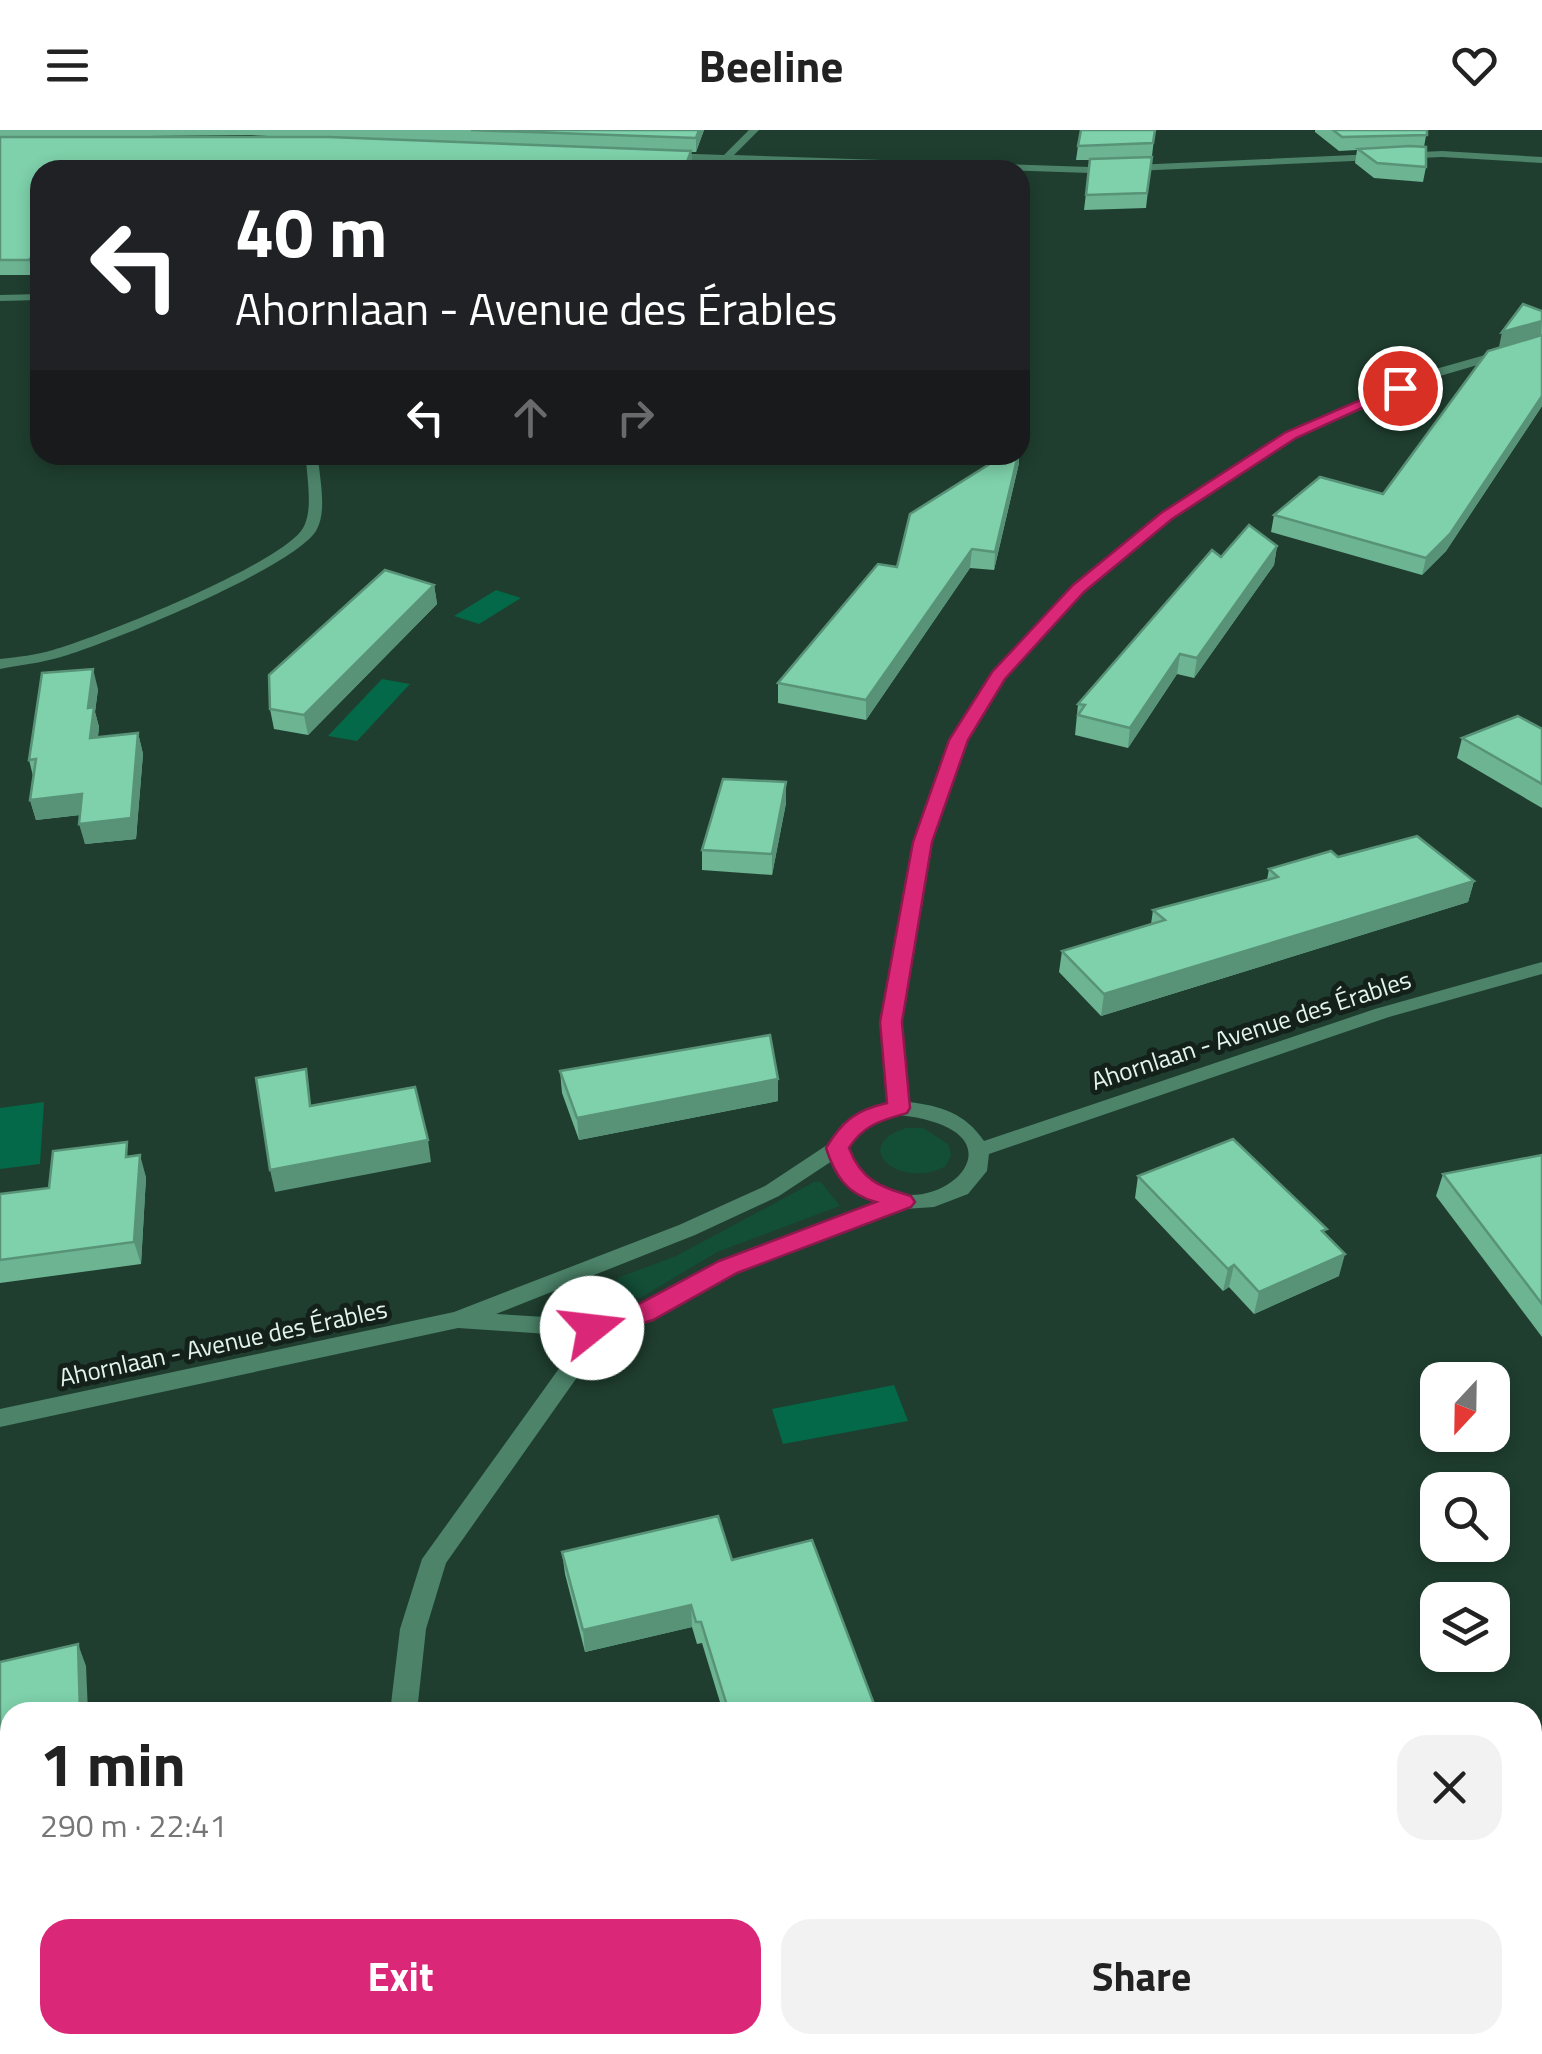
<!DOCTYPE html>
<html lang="en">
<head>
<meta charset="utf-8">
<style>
	body { margin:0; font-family:"Titillium Web",sans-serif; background:#f2f2f2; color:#222; height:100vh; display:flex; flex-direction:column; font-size:38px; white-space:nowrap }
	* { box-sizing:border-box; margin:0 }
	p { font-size:32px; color:#767676 }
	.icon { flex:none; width:55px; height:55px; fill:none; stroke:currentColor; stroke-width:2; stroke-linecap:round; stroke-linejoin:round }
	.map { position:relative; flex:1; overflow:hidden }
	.panel { position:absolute; left:0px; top:1572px; width:1542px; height:352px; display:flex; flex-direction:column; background:#fff; border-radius:30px 30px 0 0; box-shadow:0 5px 15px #0003 }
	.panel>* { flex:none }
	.top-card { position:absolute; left:30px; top:30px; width:1000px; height:305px; border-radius:30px; box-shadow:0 5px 15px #0003; background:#202124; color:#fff; overflow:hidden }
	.needle { width:65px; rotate:202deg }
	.buttons { position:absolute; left:1420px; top:1232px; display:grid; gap:20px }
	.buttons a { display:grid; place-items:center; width:90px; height:90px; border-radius:20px; background:#fff; box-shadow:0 5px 15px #0003; font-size:50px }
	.pin { position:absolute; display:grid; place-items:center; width:85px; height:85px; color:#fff; margin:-42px; border:5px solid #fff; border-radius:50%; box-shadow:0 2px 10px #0007 }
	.me { position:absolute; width:110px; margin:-55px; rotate:74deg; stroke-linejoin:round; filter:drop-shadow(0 0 8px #0008) }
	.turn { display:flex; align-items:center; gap:35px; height:210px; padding:0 40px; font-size:45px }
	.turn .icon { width:130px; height:130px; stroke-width:2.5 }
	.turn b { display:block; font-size:70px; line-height:85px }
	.lanes { display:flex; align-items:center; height:95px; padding:0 40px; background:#0003; justify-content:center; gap:50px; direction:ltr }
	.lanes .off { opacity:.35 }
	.round { display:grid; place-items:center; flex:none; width:105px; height:105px; border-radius:30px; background:#f2f2f2 }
	.overview { display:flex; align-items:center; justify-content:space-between; height:170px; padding:0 40px }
	h1 { font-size:60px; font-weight:700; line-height:75px }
	.cta { display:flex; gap:20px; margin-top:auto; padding:20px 40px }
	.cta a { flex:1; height:115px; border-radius:30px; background:#db2777; color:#fff; font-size:40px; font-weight:700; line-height:115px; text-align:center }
	.cta a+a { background:#f2f2f2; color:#222 }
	header { display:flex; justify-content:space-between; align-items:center; height:130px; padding:0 40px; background:#fff; font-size:45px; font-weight:700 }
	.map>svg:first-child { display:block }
	.green { fill:#134e37 }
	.water { fill:#036948 }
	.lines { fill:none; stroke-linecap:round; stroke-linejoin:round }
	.street { fill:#4c8369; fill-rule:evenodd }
	.wall { fill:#6cb492; fill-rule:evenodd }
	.shaded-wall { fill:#589277 }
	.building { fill:#7ed1aa; stroke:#589277; stroke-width:2.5 }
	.route { fill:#db2777; stroke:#8e194d; stroke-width:2.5 }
	.labels { text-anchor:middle; stroke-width:10; stroke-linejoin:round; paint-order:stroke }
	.street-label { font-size:25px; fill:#e3f4eb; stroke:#14211b }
</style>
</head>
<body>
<header><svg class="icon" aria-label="menu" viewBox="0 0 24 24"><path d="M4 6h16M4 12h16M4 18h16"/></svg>Beeline<svg class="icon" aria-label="heart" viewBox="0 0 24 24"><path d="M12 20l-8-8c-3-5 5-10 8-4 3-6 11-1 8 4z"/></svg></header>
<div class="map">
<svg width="1542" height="1924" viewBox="0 0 1542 1924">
	<rect width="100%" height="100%" fill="#1f3e2f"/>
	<g class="green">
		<path d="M906 998H923L948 1014 951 1025 946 1036C900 1061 848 1016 906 998Z"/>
		<polygon points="814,1052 821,1052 840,1076 717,1122 640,1168 618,1163 617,1148 676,1126"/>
	</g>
	<g class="water">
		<polygon points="496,460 521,468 479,494 454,486"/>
		<polygon points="382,549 410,554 357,611 328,606"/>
		<polygon points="44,972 40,1034 0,1039 0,978"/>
		<polygon points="894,1255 908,1291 783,1314 772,1279"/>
	</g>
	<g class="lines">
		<g class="street">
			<polygon points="749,0 759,0 734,25 1090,37 1442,21 1542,27 1542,33 1442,27 1090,43 665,29 660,26 665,23 724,25"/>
			<polygon points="40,164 40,170 0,171 0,165"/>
			<path d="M1542 209V216L1440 246 1295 308 1172 389 1083 462 1004 548 967 610 931 712 901 892 909 972C941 976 965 983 984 1011L1375 879 1542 832V844L1389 887 989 1024 987 1041 968 1064 934 1077 905 1079 802 1115 736 1143 652 1189 601 1204 585 1236 446 1433 426 1499 417 1582H390L400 1499 422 1429 568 1226 577 1206 458 1198 0 1297V1279L454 1182 679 1095 765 1056 830 1013 842 994 863 980 889 974 881 892 913 712 951 610 993 543 1073 456 1162 383 1287 302 1432 240ZM899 985C1061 1003 896 1133 847 1018 860 997 876 990 899 985ZM832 1031 854 1060 880 1072 720 1131 637 1177 600 1187 594 1170 574 1153 695 1105 779 1066ZM554 1161 576 1180 578 1189 496 1184Z"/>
			<path d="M306 325H318C319 347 328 381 316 401 291 439 109 513 61 527 41 533 20 535 0 539V529C18 527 36 525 53 520 102 506 273 437 301 401 315 383 306 346 306 325Z"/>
			<polygon points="453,1915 483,1915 484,1924 454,1924"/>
		</g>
	</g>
	<g class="wall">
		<path d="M0 0H704L696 22H691L692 35 40 40V138L33 145H0ZM250 5 287 7H44Z"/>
		<polygon points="1155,0 1146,78 1084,80 1090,30 1076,30 1078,16"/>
		<polygon points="1315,0 1427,0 1424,17 1426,37 1423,52 1374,48 1355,33 1357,20 1339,21 1315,2"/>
		<polygon points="1542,181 1542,276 1446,421 1422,445 1271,402 1274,385 1383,364 1541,205 1499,217"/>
		<polygon points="1019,333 994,440 970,438 866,590 778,573 778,553 897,437"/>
		<polygon points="1277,416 1274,435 1194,548 1177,544 1128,618 1075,605 1078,574 1221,427"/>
		<polygon points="434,455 437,474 308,605 274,599 270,579"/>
		<polygon points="98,559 95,582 99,597 98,607 138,603 143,624 136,709 85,714 80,685 36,690 30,670 33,646 29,630"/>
		<polygon points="1542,599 1542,678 1457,628 1462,608"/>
		<polygon points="786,652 786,673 772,745 702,740 702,720"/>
		<polygon points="1269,739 1474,751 1468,772 1101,886 1059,842 1062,821 1151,794 1153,780 1267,750"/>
		<polygon points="560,941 778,949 778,971 579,1010 562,963"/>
		<polygon points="1542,1025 1542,1207 1436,1066 1443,1044"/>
		<polygon points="131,1026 146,1047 141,1134 0,1153 0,1064 49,1058"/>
		<polygon points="1138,1046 1325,1104 1339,1146 1254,1184 1229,1157 1223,1161 1135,1068"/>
		<polygon points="562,1422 732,1430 877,1582 723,1582 702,1513 697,1514 692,1497 585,1522 565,1444"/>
	</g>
	<g class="shaded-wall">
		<polygon points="699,0 704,0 696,22 696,8"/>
		<polygon points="691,21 692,35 690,40 684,40"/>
		<polygon points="40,119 40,138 33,145 29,130"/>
		<polygon points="1542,191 1541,205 1499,217 1502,202"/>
		<polygon points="1542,266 1542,276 1446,421 1422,445 1426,428"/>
		<polygon points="1018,325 1019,325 1019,333 994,440 995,422"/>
		<polygon points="1277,416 1274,435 1194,548 1197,528"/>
		<polygon points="972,419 970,438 866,590 866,570"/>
		<polygon points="434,455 437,474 308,605 304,585"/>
		<polygon points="1180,524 1177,544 1128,618 1130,598"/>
		<polygon points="93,539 98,559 95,582 99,597 95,628 90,608 88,578"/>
		<polygon points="138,603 143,624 136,709 85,714 79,694"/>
		<polygon points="786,652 786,673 772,745 772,724"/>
		<polygon points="82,664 88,684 36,690 30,670"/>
		<polygon points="1474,751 1468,772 1101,886 1104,864"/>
		<polygon points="778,949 778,971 579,1010 577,988"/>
		<polygon points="428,1010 431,1032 275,1062 270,1040"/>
		<polygon points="140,1025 146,1047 141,1134 134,1112"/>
		<polygon points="1345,1124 1339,1146 1254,1184 1259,1162"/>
		<polygon points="1234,1135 1229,1157 1223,1161 1228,1139"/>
		<polygon points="691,1475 692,1497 585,1522 583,1500"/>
		<polygon points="78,1514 86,1536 88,1582 80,1582"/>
		<polygon points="10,1690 10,1714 0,1716 0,1692"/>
	</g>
	<g class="building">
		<polygon points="471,0 699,0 696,8"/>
		<polygon points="1081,0 1155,0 1153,13 1078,16"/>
		<polygon points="1333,0 1427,0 1427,5 1342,7"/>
		<polygon points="0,7 329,7 691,21 684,40 40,40 40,119 29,130 0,130"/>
		<polygon points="1410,16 1426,17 1426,37 1377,33 1358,19"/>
		<polygon points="1152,27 1147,63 1086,65 1090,29"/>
		<polygon points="1523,174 1542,181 1542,191 1502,202"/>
		<polygon points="1542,205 1542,266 1450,404 1426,428 1274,385 1320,347 1383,364 1488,221"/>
		<polygon points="1004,325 1018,325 995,422 972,419 866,570 778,553 878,434 897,437 910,384"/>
		<polygon points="1249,395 1277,416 1197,528 1180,524 1130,598 1078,585 1085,575 1078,574 1212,420 1221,427"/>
		<polygon points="385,440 434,455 304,585 270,579 269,545"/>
		<polygon points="93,539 88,578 94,577 90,608 138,603 131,688 79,694 82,664 30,670 36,629 29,630 42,543"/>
		<polygon points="1518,586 1542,599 1542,654 1462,608"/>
		<polygon points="723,649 786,652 772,724 702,720"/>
		<polygon points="1417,706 1474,751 1104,864 1062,821 1165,790 1153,780 1278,747 1269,739 1331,721 1338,727"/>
		<polygon points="770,905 778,949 577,988 560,941"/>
		<polygon points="306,939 310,976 415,957 428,1010 270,1040 256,948"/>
		<polygon points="1233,1009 1327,1099 1322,1101 1345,1124 1259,1162 1234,1135 1228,1139 1138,1046"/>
		<polygon points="127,1012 126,1027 140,1025 134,1112 0,1130 0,1064 49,1058 53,1021"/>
		<polygon points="1542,1025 1542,1174 1443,1044"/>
		<polygon points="718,1386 732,1430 812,1410 877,1582 729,1582 701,1492 696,1492 691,1475 583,1500 562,1422"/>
		<polygon points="78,1514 80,1582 10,1582 10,1690 0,1692 0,1532"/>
		<polygon points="643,1915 792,1915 795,1924 645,1924"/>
	</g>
	<path class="route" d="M1395 255 1406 258 1296 308 1172 389 1084 462 1005 549 968 610 932 712 902 892 910 978 907 983C882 990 863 995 849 1018 861 1050 880 1057 911 1066L915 1072 911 1077 737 1143 653 1190 592 1208 583 1205 579 1198 583 1191 635 1176 719 1131 876 1072C847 1064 835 1046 826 1018 842 991 856 980 887 973L880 892 913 712 949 610 992 542 1073 455 1161 383 1286 302Z"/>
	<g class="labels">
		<g class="street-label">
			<text transform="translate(1251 900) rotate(-18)" y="9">Ahornlaan - Avenue des Érables</text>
			<text transform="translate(223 1213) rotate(-12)" y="9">Ahornlaan - Avenue des Érables</text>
		</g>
	</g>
</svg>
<div class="buttons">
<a><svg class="needle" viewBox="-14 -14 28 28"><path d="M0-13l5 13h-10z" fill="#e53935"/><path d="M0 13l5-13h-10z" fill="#767676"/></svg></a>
<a><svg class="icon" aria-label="search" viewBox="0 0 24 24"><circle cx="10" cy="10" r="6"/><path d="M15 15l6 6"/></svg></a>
<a><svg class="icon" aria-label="layers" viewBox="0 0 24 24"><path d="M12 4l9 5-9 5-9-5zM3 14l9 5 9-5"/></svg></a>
</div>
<div class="pin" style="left:1400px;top:258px;background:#d93025"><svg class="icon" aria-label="arrive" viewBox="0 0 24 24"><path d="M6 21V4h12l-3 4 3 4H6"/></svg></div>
<svg class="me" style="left:592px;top:1198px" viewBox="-20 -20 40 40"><circle r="19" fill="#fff"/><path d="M0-13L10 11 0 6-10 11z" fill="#db2777"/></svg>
<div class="top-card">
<div class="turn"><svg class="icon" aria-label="left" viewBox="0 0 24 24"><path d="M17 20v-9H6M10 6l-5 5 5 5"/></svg><div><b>40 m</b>Ahornlaan - Avenue des Érables</div></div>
<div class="lanes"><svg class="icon" aria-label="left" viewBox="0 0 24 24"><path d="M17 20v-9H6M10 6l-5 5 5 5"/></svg><svg class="icon off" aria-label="ahead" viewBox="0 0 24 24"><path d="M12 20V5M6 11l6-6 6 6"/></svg><svg class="icon off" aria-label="right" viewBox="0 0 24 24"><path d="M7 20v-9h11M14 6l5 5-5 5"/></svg></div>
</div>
<section class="panel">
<div class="overview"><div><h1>1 min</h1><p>290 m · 22:41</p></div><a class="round"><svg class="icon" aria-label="close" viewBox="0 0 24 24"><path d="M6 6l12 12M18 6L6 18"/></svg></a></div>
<div class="cta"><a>Exit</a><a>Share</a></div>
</section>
</div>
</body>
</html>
